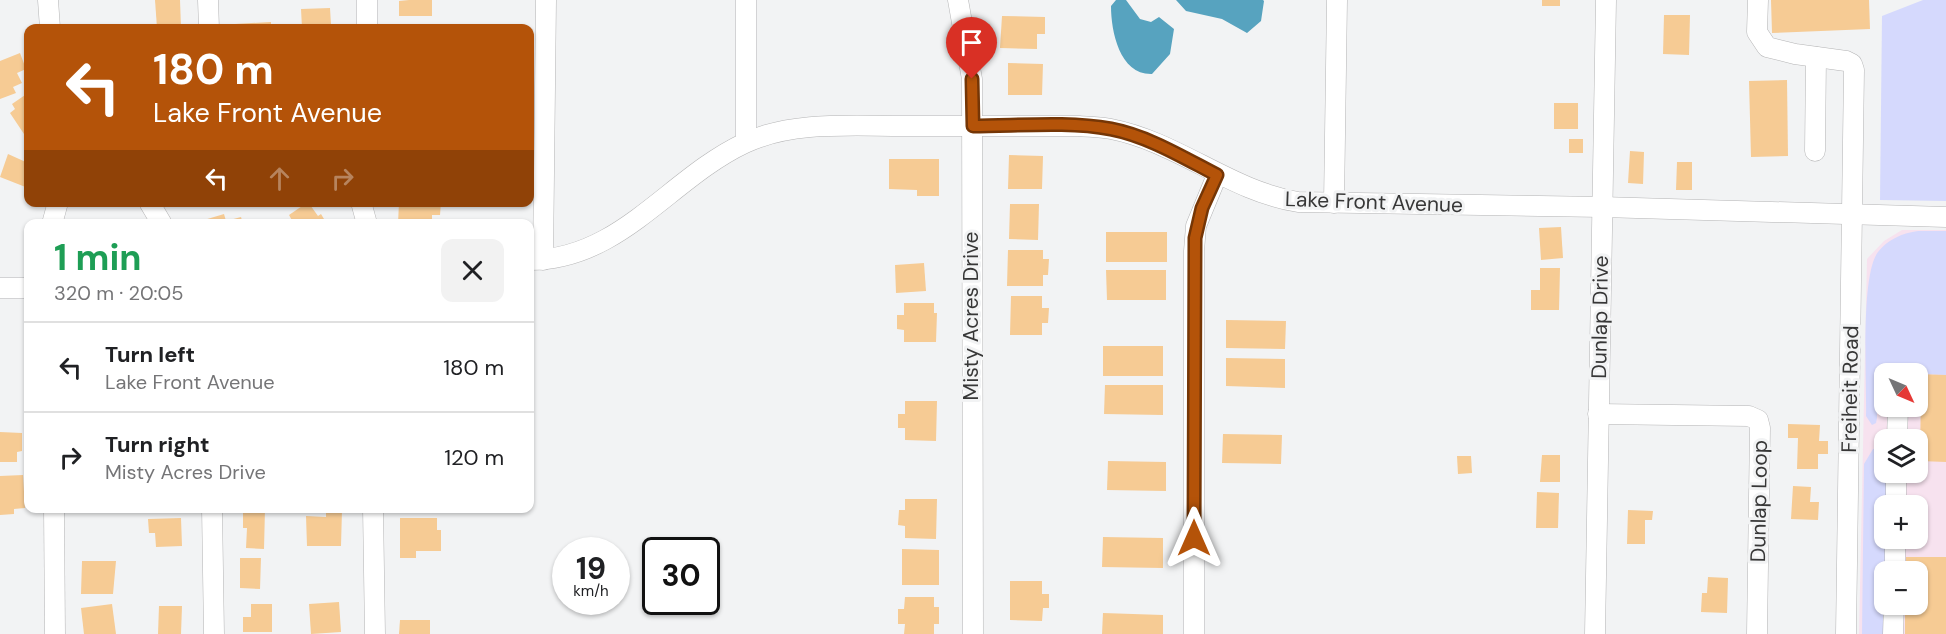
<!DOCTYPE html>
<html lang="en">
<head>
<meta charset="utf-8">
<style>
	body { margin:0; font-family:"DM Sans",sans-serif; background:#f2f2f2; color:#202124; height:100vh; display:flex; flex-direction:column; font-size:22px; white-space:nowrap }
	* { box-sizing:border-box; margin:0 }
	p { font-size:20px; color:#757577 }
	.icon { flex:none; width:33px; height:33px; fill:none; stroke:currentColor; stroke-width:2; stroke-linecap:round; stroke-linejoin:round }
	.map { position:relative; flex:1; overflow:hidden }
	.sheet { position:absolute; left:24px; top:219px; width:510px; height:294px; display:flex; flex-direction:column; background:#fff; border-radius:12px; box-shadow:0 2px 4px #0004 }
	.sheet>* { flex:none }
	.hud { position:absolute; left:24px; top:24px; width:510px; height:183px; border-radius:12px; box-shadow:0 2px 4px #0004; background:#b45309; color:#fff; overflow:hidden }
	.needle { width:39px; rotate:134deg }
	.fabs { position:absolute; left:1874px; top:363px; display:grid; gap:12px }
	.fabs a { display:grid; place-items:center; width:54px; height:54px; border-radius:12px; background:#fff; box-shadow:0 2px 4px #0004; font-size:30px }
	.speed { position:absolute; left:552px; top:537px; display:flex; gap:12px; font-size:30px; font-weight:700; text-align:center }
	.speed>* { display:grid; place-content:center; width:78px; height:78px; border-radius:50%; background:#fff; box-shadow:0 2px 4px #0004; line-height:1 }
	.speed small { font-size:15px; font-weight:400 }
	.speed .limit { border:3px solid #111; border-radius:9px; background:#fff; color:#111 }
	.pin { position:absolute; display:grid; place-items:center; width:51px; height:51px; color:#fff; margin:-62px -26px; border-radius:50% 50% 50% 0; rotate:-45deg; box-shadow:0 0 6px #0007 }
	.pin .icon { rotate:45deg }
	.me { position:absolute; width:66px; margin:-33px; rotate:0deg; stroke-linejoin:round; filter:drop-shadow(0 0 4px #0008) }
	.turn { display:flex; align-items:center; gap:21px; height:126px; padding:0 30px; font-size:27px }
	.turn .icon { width:78px; height:78px; stroke-width:2.5 }
	.turn b { display:block; font-size:42px; line-height:51px }
	.lanes { display:flex; align-items:center; height:57px; padding:0 30px; background:#0003; justify-content:center; gap:30px; direction:ltr }
	.lanes .off { opacity:.35 }
	.round { display:grid; place-items:center; flex:none; width:63px; height:63px; border-radius:12px; background:#f2f2f2 }
	.head { display:flex; align-items:center; justify-content:space-between; height:102px; padding:0 30px }
	h1 { font-size:36px; font-weight:700; line-height:45px; color:#1e9e55 }
	ul { padding:0; list-style:none }
	li { display:flex; align-items:center; gap:18px; height:90px; padding:0 30px; border-top:2px solid #e0e0e0 }
	li div { flex:1 }
	li b { display:block; font-size:22px }
	li em { font-style:normal }
	.map>svg:first-child { display:block }
	.commercial { fill:#f7e2ef; fill-rule:evenodd }
	.green { fill:#d5d9fd }
	.water { fill:#57a3bf }
	.building { fill:#f6cb94 }
	.lines { fill:none; stroke-linecap:round; stroke-linejoin:round }
	.minor-casing { stroke:#b4b4b5; stroke-width:21 }
	.minor { stroke:#fff; stroke-width:20 }
	.route-casing { stroke:#753606; stroke-width:15 }
	.route { stroke:#b45309; stroke-width:10 }
	.labels { text-anchor:middle; stroke-width:6; stroke-linejoin:round; paint-order:stroke }
	.street-label { font-size:21px; fill:#373737; stroke:#f2f3f4 }
</style>
</head>
<body>
<div class="map">
<svg width="1946" height="634" viewBox="0 0 1946 634">
	<rect width="100%" height="100%" fill="#f2f3f4"/>
	<path class="commercial" d="M1902 230H1946V634H1859L1867 259 1884 241ZM1884 374H1917V406H1884ZM1884 440H1917V472H1884ZM1884 506H1917V538H1884ZM1884 572H1917V604H1884Z"/>
	<g class="green">
		<polygon points="1923,0 1946,0 1946,201 1880,200 1882,16"/>
		<path d="M1918 231H1946V375L1877 373V418L1876 423 1872 425 1866 416C1867 382 1860 276 1878 252 1888 239 1903 233 1918 231Z"/>
		<polygon points="1884,448 1884,472 1890,473 1889,505 1884,506 1884,538 1889,539 1888,571 1884,572 1887,634 1862,634 1864,464 1873,449"/>
	</g>
	<g class="water">
		<path d="M1116 0H1126L1140 19 1151 22 1159 17 1174 29 1170 54 1152 74C1120 75 1111 32 1111 6Z"/>
		<polygon points="1176,0 1263,0 1264,1 1261,21 1247,33 1222,19 1186,11"/>
	</g>
	<g class="building">
		<polygon points="155,0 180,0 181,28 157,28"/>
		<polygon points="409,0 432,0 432,16 399,16 399,1"/>
		<rect x="1542" y="0" width="18" height="6"/>
		<polygon points="1771,0 1869,0 1870,29 1772,33"/>
		<polygon points="330,8 331,25 335,25 335,28 302,28 301,9"/>
		<polygon points="1664,15 1690,15 1689,55 1663,54"/>
		<polygon points="1002,16 1045,17 1045,34 1037,34 1037,49 1000,48"/>
		<polygon points="271,22 271,28 235,28 235,24"/>
		<rect x="404" y="24" width="27" height="4"/>
		<polygon points="20,53 26,69 17,73 22,83 13,87 16,93 0,99 0,61"/>
		<polygon points="1008,63 1043,64 1042,95 1008,95"/>
		<polygon points="1787,80 1788,156 1751,157 1749,81"/>
		<polygon points="28,93 28,130 24,134 10,113 15,109 12,104"/>
		<rect x="1554" y="103" width="24" height="26"/>
		<rect x="1569" y="139" width="14" height="14"/>
		<polygon points="1630,151 1644,152 1643,184 1628,183"/>
		<polygon points="8,154 28,163 28,188 0,177"/>
		<polygon points="1009,155 1043,156 1042,189 1008,189"/>
		<polygon points="889,159 939,159 939,196 917,196 917,190 889,189"/>
		<polygon points="1677,162 1692,162 1692,190 1676,190"/>
		<polygon points="308,202 318,216 321,214 327,224 294,224 289,215"/>
		<polygon points="399,202 441,202 440,215 432,215 432,224 398,224"/>
		<polygon points="1010,204 1039,204 1038,240 1009,239"/>
		<polygon points="224,214 226,221 241,217 243,224 205,224 204,220"/>
		<polygon points="1561,227 1563,258 1541,260 1539,228"/>
		<rect x="1106" y="232" width="61" height="30"/>
		<polygon points="1008,250 1043,250 1043,259 1049,259 1048,275 1043,275 1043,286 1007,286"/>
		<polygon points="924,263 926,291 896,293 895,265"/>
		<polygon points="1540,268 1560,268 1559,310 1531,310 1531,290 1540,290"/>
		<polygon points="1106,270 1166,270 1166,300 1107,300"/>
		<polygon points="1011,296 1042,296 1042,308 1049,308 1048,323 1042,323 1042,335 1010,335"/>
		<polygon points="904,303 934,303 934,313 937,313 936,342 904,342 904,330 897,329 897,315 904,315"/>
		<polygon points="1226,320 1286,321 1285,349 1226,348"/>
		<rect x="1103" y="346" width="60" height="30"/>
		<polygon points="1226,358 1285,359 1285,388 1226,386"/>
		<polygon points="1917,374 1946,375 1946,462 1920,461 1921,385 1917,385"/>
		<polygon points="1105,385 1163,385 1163,415 1104,414"/>
		<polygon points="905,401 937,401 936,441 905,440 905,428 898,428 898,414 905,414"/>
		<polygon points="1788,424 1820,425 1819,441 1828,441 1828,454 1818,454 1818,469 1797,469 1798,438 1788,438"/>
		<polygon points="0,432 22,433 22,451 17,452 17,462 0,462"/>
		<polygon points="1223,434 1282,435 1281,464 1222,463"/>
		<polygon points="1542,455 1560,455 1560,482 1540,482"/>
		<polygon points="1457,456 1471,456 1472,473 1458,474"/>
		<polygon points="1108,461 1166,462 1166,491 1107,490"/>
		<polygon points="23,475 25,508 14,509 14,514 0,515 0,476"/>
		<polygon points="1793,486 1811,487 1810,502 1819,502 1818,520 1791,519"/>
		<polygon points="1537,492 1559,493 1558,528 1536,528"/>
		<polygon points="905,499 937,499 936,539 905,538 905,526 898,525 899,510 905,510"/>
		<polygon points="243,509 265,509 264,549 246,548 247,528 243,528"/>
		<polygon points="326,510 342,510 341,546 307,546 306,516 326,517"/>
		<polygon points="1628,510 1653,511 1652,520 1645,520 1645,544 1627,544"/>
		<polygon points="181,518 182,546 156,547 155,533 149,533 148,519"/>
		<polygon points="400,518 437,518 437,530 441,530 441,551 416,551 416,558 400,558"/>
		<polygon points="1103,537 1163,538 1163,568 1102,567"/>
		<polygon points="902,549 939,550 939,585 902,585"/>
		<polygon points="1906,557 1946,557 1946,634 1905,634 1905,604 1917,604 1917,572 1906,572"/>
		<polygon points="240,558 261,558 260,589 240,588"/>
		<polygon points="82,561 116,561 113,594 81,594"/>
		<polygon points="1708,577 1728,578 1727,613 1701,612 1702,593 1707,593"/>
		<polygon points="1010,581 1042,581 1042,594 1049,594 1049,608 1043,608 1042,621 1010,620"/>
		<polygon points="905,597 934,597 934,607 939,607 939,624 934,624 934,634 904,634 905,624 898,624 898,609 904,609"/>
		<polygon points="339,602 341,632 311,634 309,604"/>
		<polygon points="112,604 116,634 84,634 81,608"/>
		<polygon points="251,604 272,604 272,632 243,632 243,617 251,617"/>
		<polygon points="159,606 182,606 181,634 158,634"/>
		<polygon points="1103,613 1163,615 1163,634 1102,634"/>
		<polygon points="400,620 430,620 430,634 399,634"/>
	</g>
	<g class="lines">
		<defs>
			<g id="minor">
				<polyline points="48,0 50,28"/>
				<polyline points="208,0 209,28"/>
				<polyline points="367,0 367,28"/>
				<polyline points="958,0 972,79 973,634"/>
				<polyline points="1758,0 1757,32 1767,47 1795,54 1846,61 1852,64 1854,70 1846,634"/>
				<polyline points="746,142 746,0"/>
				<polyline points="1815,151 1816,57"/>
				<polyline points="149,202 162,224"/>
				<polyline points="361,202 367,224"/>
				<polyline points="1334,203 1337,0"/>
				<polyline points="52,224 58,202"/>
				<path d="M530 260C620 260 670 178 745 143 792 121 851 126 902 126 961 126 1020 126 1079 126 1089 127 1101 127 1111 129 1178 142 1230 191 1298 202L1602 207 1946 217"/>
				<polyline points="543,260 546,0"/>
				<polyline points="0,288 28,288"/>
				<polyline points="1598,414 1749,416 1758,420 1760,428 1757,634"/>
				<polyline points="1897,440 1898,406"/>
				<polyline points="1896,506 1896,472"/>
				<polyline points="54,508 55,634"/>
				<polyline points="212,508 214,634"/>
				<polyline points="373,508 375,634"/>
				<polyline points="1895,572 1895,538"/>
				<polyline points="1194,634 1194,251 1196,226 1217,175"/>
				<polyline points="1595,634 1606,0"/>
				<polyline points="1893,634 1894,604"/>
			</g>
		</defs>
		<use href="#minor" class="minor-casing"/>
		<use href="#minor" class="minor"/>
	</g>
	<g class="lines">
		<defs>
			<path id="route" d="M972 79 973 126C1018 126 1067 121 1111 129 1148 136 1184 158 1217 175L1202 208 1195 238 1194 538"/>
		</defs>
		<use href="#route" class="route-casing"/>
		<use href="#route" class="route"/>
	</g>
	<g class="labels">
		<g class="street-label">
			<text transform="translate(1374 202) rotate(2)" y="7">Lake Front Avenue</text>
			<text transform="translate(971 316) rotate(-90)" y="7">Misty Acres Drive</text>
			<text transform="translate(1600 317) rotate(-89)" y="7">Dunlap Drive</text>
			<text transform="translate(1850 389) rotate(-89)" y="7">Freiheit Road</text>
			<text transform="translate(1759 501) rotate(-89)" y="7">Dunlap Loop</text>
		</g>
	</g>
</svg>
<div class="fabs">
<a><svg class="needle" viewBox="-14 -14 28 28"><path d="M0-13l5 13h-10z" fill="#e53935"/><path d="M0 13l5-13h-10z" fill="#757577"/></svg></a>
<a><svg class="icon" aria-label="layers" viewBox="0 0 24 24"><path d="M12 4l9 5-9 5-9-5zM3 14l9 5 9-5"/></svg></a>
<a>+</a>
<a>−</a>
</div>
<div class="speed"><div>19<small>km/h</small></div><div class="limit">30</div></div>
<div class="pin" style="left:972px;top:79px;background:#d93025"><svg class="icon" aria-label="arrive" viewBox="0 0 24 24"><path d="M6 21V4h12l-3 4 3 4H6"/></svg></div>
<svg class="me" style="left:1194px;top:538px" viewBox="-20 -20 40 40"><path d="M0-17L14 15 0 8-14 15z" fill="#b45309" stroke="#fff" stroke-width="4"/></svg>
<div class="hud">
<div class="turn"><svg class="icon" aria-label="left" viewBox="0 0 24 24"><path d="M17 20v-9H6M10 6l-5 5 5 5"/></svg><div><b>180 m</b>Lake Front Avenue</div></div>
<div class="lanes"><svg class="icon" aria-label="left" viewBox="0 0 24 24"><path d="M17 20v-9H6M10 6l-5 5 5 5"/></svg><svg class="icon off" aria-label="ahead" viewBox="0 0 24 24"><path d="M12 20V5M6 11l6-6 6 6"/></svg><svg class="icon off" aria-label="right" viewBox="0 0 24 24"><path d="M7 20v-9h11M14 6l5 5-5 5"/></svg></div>
</div>
<section class="sheet">
<div class="head"><div><h1>1 min</h1><p>320 m · 20:05</p></div><a class="round"><svg class="icon" aria-label="close" viewBox="0 0 24 24"><path d="M6 6l12 12M18 6L6 18"/></svg></a></div>
<ul>
<li><svg class="icon" aria-label="left" viewBox="0 0 24 24"><path d="M17 20v-9H6M10 6l-5 5 5 5"/></svg><div><b>Turn left</b><p>Lake Front Avenue</p></div><em>180 m</em></li>
<li><svg class="icon" aria-label="right" viewBox="0 0 24 24"><path d="M7 20v-9h11M14 6l5 5-5 5"/></svg><div><b>Turn right</b><p>Misty Acres Drive</p></div><em>120 m</em></li>
</ul>
</section>
</div>
</body>
</html>
